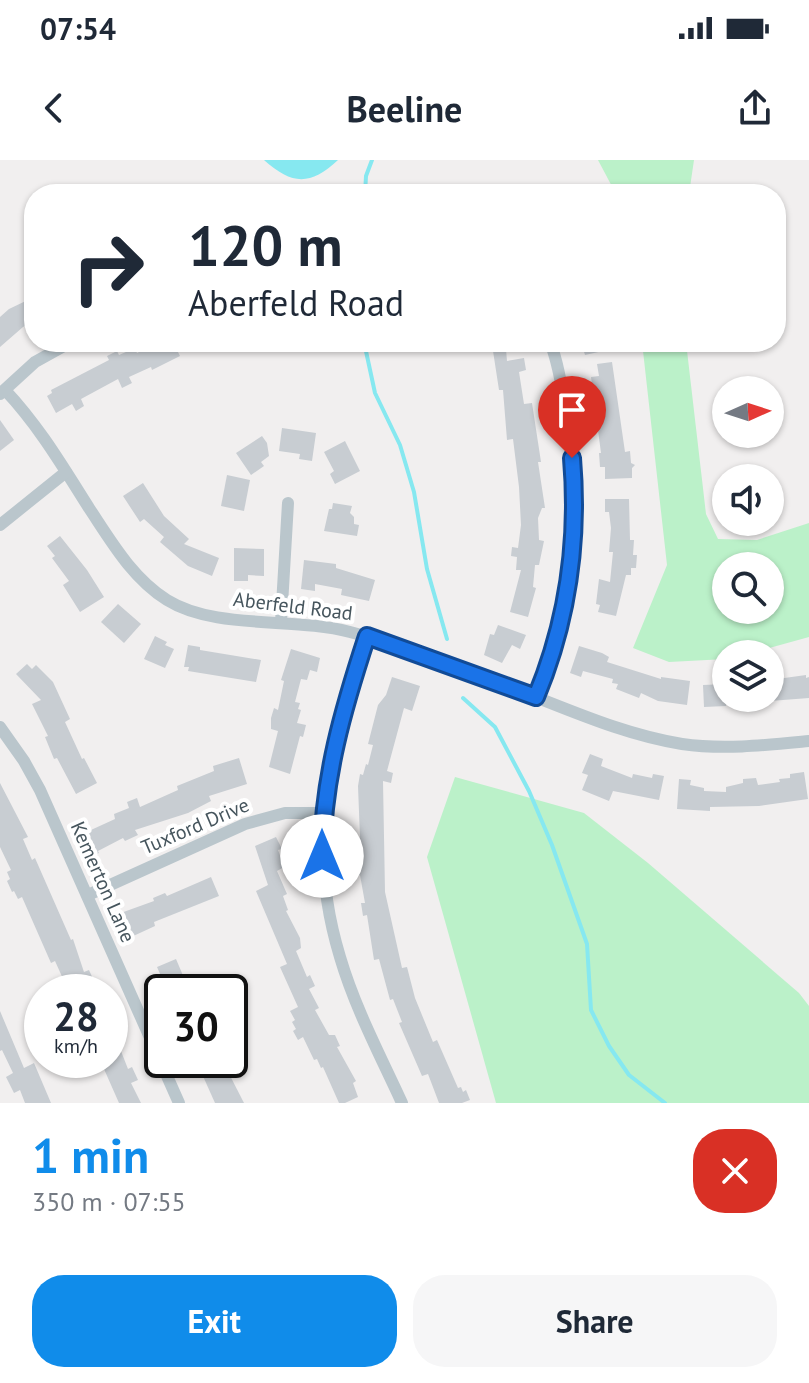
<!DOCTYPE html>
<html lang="en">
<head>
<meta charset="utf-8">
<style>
	body { margin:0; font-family:"PT Sans",sans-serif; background:#f6f6f7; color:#1f2937; height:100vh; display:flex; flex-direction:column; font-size:30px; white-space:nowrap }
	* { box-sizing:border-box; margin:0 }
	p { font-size:26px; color:#747a83 }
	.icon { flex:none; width:44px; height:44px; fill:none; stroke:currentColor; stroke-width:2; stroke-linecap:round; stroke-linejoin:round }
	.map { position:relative; height:943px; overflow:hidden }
	.panel { display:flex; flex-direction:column; background:#fff; flex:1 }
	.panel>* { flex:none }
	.banner { position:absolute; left:24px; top:24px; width:762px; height:168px; border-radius:32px; box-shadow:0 2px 6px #0004; background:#fff; color:#1f2937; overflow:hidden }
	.needle { width:52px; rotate:87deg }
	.controls { position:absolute; left:712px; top:216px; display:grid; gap:16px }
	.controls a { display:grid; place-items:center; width:72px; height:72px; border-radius:50%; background:#fff; box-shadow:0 2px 6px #0004; font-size:40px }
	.speed { position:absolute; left:24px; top:814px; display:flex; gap:16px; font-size:40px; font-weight:700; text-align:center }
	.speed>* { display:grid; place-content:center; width:104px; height:104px; border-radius:50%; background:#fff; box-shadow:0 2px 6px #0004; line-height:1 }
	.speed small { font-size:20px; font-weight:400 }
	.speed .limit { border:4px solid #111; border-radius:12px; background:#fff; color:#111 }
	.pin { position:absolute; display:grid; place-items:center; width:68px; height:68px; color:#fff; margin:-82px -34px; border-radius:50% 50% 50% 0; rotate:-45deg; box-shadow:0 0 8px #0007 }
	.pin .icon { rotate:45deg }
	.me { position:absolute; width:88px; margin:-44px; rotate:0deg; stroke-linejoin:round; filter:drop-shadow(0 0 6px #0008) }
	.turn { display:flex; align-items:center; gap:28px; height:168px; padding:0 32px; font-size:36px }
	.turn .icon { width:104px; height:104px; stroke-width:2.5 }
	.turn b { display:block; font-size:56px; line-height:68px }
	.round { display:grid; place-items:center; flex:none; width:84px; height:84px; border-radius:32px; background:#f6f6f7 }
	.overview { display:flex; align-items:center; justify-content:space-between; height:136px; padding:0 32px }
	h1 { font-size:48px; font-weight:600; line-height:60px; color:#108cea }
	.button { display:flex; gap:16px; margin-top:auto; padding:16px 32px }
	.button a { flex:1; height:92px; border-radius:32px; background:#108cea; color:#fff; font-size:32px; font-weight:600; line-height:92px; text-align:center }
	.button a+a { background:#f6f6f7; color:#1f2937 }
	.status { display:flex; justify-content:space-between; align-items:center; height:56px; padding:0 40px; background:#fff; direction:ltr }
	.status svg { height:22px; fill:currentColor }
	header { display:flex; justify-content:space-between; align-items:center; height:104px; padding:0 32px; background:#fff; font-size:36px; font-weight:600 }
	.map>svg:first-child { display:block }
	.green { fill:#bbf1c9; fill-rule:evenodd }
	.water { fill:#86e8f0 }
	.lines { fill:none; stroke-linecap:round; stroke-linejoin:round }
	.stream { stroke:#86e8f0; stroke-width:4 }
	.building { fill:#c8cdd2 }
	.street { stroke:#bac6cc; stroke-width:12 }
	.route-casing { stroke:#114b97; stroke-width:20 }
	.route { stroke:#1a73e8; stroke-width:14 }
	.labels { text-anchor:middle; stroke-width:8; stroke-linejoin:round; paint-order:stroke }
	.street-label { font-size:20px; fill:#46555d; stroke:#fff }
</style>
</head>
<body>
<div class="status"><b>07:54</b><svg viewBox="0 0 49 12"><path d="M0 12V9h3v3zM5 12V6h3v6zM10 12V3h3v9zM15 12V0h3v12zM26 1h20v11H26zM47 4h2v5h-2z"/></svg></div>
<header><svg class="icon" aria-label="back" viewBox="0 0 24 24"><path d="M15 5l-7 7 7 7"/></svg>Beeline<svg class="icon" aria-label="share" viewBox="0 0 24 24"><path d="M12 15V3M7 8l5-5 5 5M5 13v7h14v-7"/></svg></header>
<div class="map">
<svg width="809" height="943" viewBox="0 0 809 943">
	<rect width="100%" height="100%" fill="#f1efef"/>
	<g class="green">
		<polygon points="598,0 694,0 689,34 616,34"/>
		<path d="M642 182H686L706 354 718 379 757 380 809 363V477L748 494H726V499L669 502 633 488 667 405ZM726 406H770V450H726Z"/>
		<polygon points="455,617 584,653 648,703 799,833 809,846 809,943 496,943 427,697"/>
	</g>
	<path class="water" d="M264 0H338C310 26 292 25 264 0Z"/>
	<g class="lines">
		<g class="stream">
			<polyline points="365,34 366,16 372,0"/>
			<polyline points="364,182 375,233 400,285 414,332 427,409 447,479"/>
			<polyline points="463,538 495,567 529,631 552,685 587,784 591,850 609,886 629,915 665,943"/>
		</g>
	</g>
	<g class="building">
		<polygon points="34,137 34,161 23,167 0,187 0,157 9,149"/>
		<polygon points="159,182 173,182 180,196 152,210 151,207 129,217 132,223 122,228 118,219 81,239 84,246 76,251 72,244 56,253 47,236 52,233 51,230 109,200 107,196 117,191 119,195 135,188 137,193"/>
		<polygon points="482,182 514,182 514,188 506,189 507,201 524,198 526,210 519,212 524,244 532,243 541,302 538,302 545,348 542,348 538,358 539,380 544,381 539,405 535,405 533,427 536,428 528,457 510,452 521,410 516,410 517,397 511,396 512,387 518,388 521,365 519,327 513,279 507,280 503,230 499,230 493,191 483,192"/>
		<polygon points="581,182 601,182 603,191 585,195"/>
		<polygon points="612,202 625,292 630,291 631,303 635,305 632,308 632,318 605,319 605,307 600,307 599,293 601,293 591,217 599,216 597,204"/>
		<polygon points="0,260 14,280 0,291"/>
		<polygon points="282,268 316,273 312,301 299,299 300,294 279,291"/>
		<polygon points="262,276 267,283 269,296 261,302 264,306 251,315 236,293"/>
		<polygon points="345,281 360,311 335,324 330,314 334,311 324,292"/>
		<polygon points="227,315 250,320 244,351 221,346"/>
		<polygon points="143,323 164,356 189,379 184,384 219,398 212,416 188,406 160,382 164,377 144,359 140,362 123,336"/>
		<polygon points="605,339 629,339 630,380 634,380 633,395 637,395 636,408 631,408 631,415 626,415 616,456 598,452 600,445 596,444 599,419 610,422 613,392 609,392 611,368 609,352 605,352"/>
		<polygon points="333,343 352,346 350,353 354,357 354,364 359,365 357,376 324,371 329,349 332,349"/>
		<polygon points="60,376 87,410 104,437 80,452 63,425 69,421 52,398 55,396 47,386"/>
		<polygon points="234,388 264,389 264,416 248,415 248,421 234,421"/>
		<polygon points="304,400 336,404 336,408 375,420 369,441 341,435 342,429 315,424 315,431 301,429"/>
		<polygon points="118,444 141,464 124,483 101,462"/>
		<polygon points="498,465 526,475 520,489 512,485 502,503 484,495 490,474 494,475"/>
		<polygon points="155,476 167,482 165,485 174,489 165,508 144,499"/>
		<polygon points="188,485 200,487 200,490 261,500 256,522 188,511 189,507 184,507"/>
		<polygon points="579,486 602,493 609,497 607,502 661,519 661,517 690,521 687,545 658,541 641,533 639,538 616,529 618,524 612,523 613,519 583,511 581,517 570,513"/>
		<polygon points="291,489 320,498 317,512 310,510 307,520 301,519 295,542 300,543 298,549 301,550 297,563 306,565 303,577 300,576 290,614 269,607 278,571 271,569 271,558 274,548 278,550 284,521 281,520"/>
		<polygon points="27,504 32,509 36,505 53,522 70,559 65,562 82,599 84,598 97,623 76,634 57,598 54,599 45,577 48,576 32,544 41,540 16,514"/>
		<polygon points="806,515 806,518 809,517 809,538 770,541 770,520"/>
		<polygon points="392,517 420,526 412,551 404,548 387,611 393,613 391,623 383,621 385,732 402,808 407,807 415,838 433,882 437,880 458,928 461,927 463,932 466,930 470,940 462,943 439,943 428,914 422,916 399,863 402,862 393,839 390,840 379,799 374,800 367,755 363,756 361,743 365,743 360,715 356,716 356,704 361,704 358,626 360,614 363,615 366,604 368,605 373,585 368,584 378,545 386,535"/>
		<polygon points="726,524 726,546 704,547 703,525"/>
		<polygon points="590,594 603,599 601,606 632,618 633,614 652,618 653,614 664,616 659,640 613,631 609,641 582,630 588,615 582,613"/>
		<polygon points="239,598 247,624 209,636 211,641 188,653 135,670 138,675 125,681 123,678 98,691 99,693 90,697 80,675 115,659 114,654 129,648 127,642 137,638 140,647 178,630 177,626 214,611 213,606"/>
		<polygon points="804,612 808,639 759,646 710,647 710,651 677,649 679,619 691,620 690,625 704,628 704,631 726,632 726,627 743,623 743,619 756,618 758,625 780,622 779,619 790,618 790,614"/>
		<polygon points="0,623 28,677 23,679 32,700 35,698 71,780 73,779 84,812 89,810 99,832 69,832 55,801 51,803 22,737 18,739 14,731 12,732 7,721 10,719 7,712 11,710 0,687"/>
		<polygon points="276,677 282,689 278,690 284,707 277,711 287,734 283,736 288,750 286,751 300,778 301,788 296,791 307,817 310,815 315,826 309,829 319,848 315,850 329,875 335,875 340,886 337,887 356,921 353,923 358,937 345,943 339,943 323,907 321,908 317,899 314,900 303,877 298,880 293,871 296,869 292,862 295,860 290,851 298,847 280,807 287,804 256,731 268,725 255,686"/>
		<polygon points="211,717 219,736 154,762 155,766 129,778 118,754 154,741 153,738 165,733 167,736"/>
		<polygon points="176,799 190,832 165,832 161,824 164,823 157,807"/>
		<polygon points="0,851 24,908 34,903 51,943 25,943 20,930 14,933 6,917 13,913 2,890 0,891"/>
		<polygon points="110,863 128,909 132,907 138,920 131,923 141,943 119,943 100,900 110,900"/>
		<polygon points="208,900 222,900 244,943 215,943 198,905"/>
	</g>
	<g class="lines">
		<g class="street">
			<path d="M5 230C39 266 63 307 89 348 111 381 132 418 167 440 215 470 294 457 350 472 414 488 477 514 538 538 586 557 632 576 682 584 724 590 768 585 809 581"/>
			<polyline points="0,234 35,202 71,182"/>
			<polyline points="0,365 66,312"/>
			<polyline points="281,462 288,343"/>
			<path d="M367 476C330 589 304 679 340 797 355 848 380 895 402 943"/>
			<path d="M536 537C574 446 582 351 566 254 562 230 559 205 550 182"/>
			<polyline points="0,567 24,601 40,630 179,943"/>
			<polyline points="88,735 245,664 285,653 322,653"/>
		</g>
	</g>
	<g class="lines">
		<defs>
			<path id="route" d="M322 696C323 618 343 549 367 476L536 537C568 460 579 381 572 298"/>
		</defs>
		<use href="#route" class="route-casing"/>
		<use href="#route" class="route"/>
	</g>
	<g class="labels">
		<g class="street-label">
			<text transform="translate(293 446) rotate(7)" y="7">Aberfeld Road</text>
			<text transform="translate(195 666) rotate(-23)" y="7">Tuxford Drive</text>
			<text transform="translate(103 722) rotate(66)" y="7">Kemerton Lane</text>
		</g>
	</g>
</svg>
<div class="controls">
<a><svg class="needle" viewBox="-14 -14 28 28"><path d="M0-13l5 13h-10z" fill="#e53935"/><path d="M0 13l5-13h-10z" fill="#747a83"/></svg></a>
<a><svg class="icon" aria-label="sound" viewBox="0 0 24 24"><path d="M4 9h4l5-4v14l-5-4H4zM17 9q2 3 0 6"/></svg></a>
<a><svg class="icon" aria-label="search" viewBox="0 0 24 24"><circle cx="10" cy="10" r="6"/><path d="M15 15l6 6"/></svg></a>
<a><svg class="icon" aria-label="layers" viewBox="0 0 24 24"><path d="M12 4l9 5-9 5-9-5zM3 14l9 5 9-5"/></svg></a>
</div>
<div class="speed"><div>28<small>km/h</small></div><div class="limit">30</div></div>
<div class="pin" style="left:572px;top:298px;background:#d93025"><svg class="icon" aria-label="arrive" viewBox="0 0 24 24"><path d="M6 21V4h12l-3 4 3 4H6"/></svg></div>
<svg class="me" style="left:322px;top:696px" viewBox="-20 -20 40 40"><circle r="19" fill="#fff"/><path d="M0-13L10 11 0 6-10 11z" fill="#1a73e8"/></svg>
<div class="banner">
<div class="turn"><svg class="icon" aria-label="right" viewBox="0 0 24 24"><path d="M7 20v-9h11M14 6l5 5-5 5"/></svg><div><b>120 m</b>Aberfeld Road</div></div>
</div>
</div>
<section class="panel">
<div class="overview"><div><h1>1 min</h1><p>350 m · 07:55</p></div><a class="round" style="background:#d93025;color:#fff"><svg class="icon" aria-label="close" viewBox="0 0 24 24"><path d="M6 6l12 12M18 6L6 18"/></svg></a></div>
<div class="button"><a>Exit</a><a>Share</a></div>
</section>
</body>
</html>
